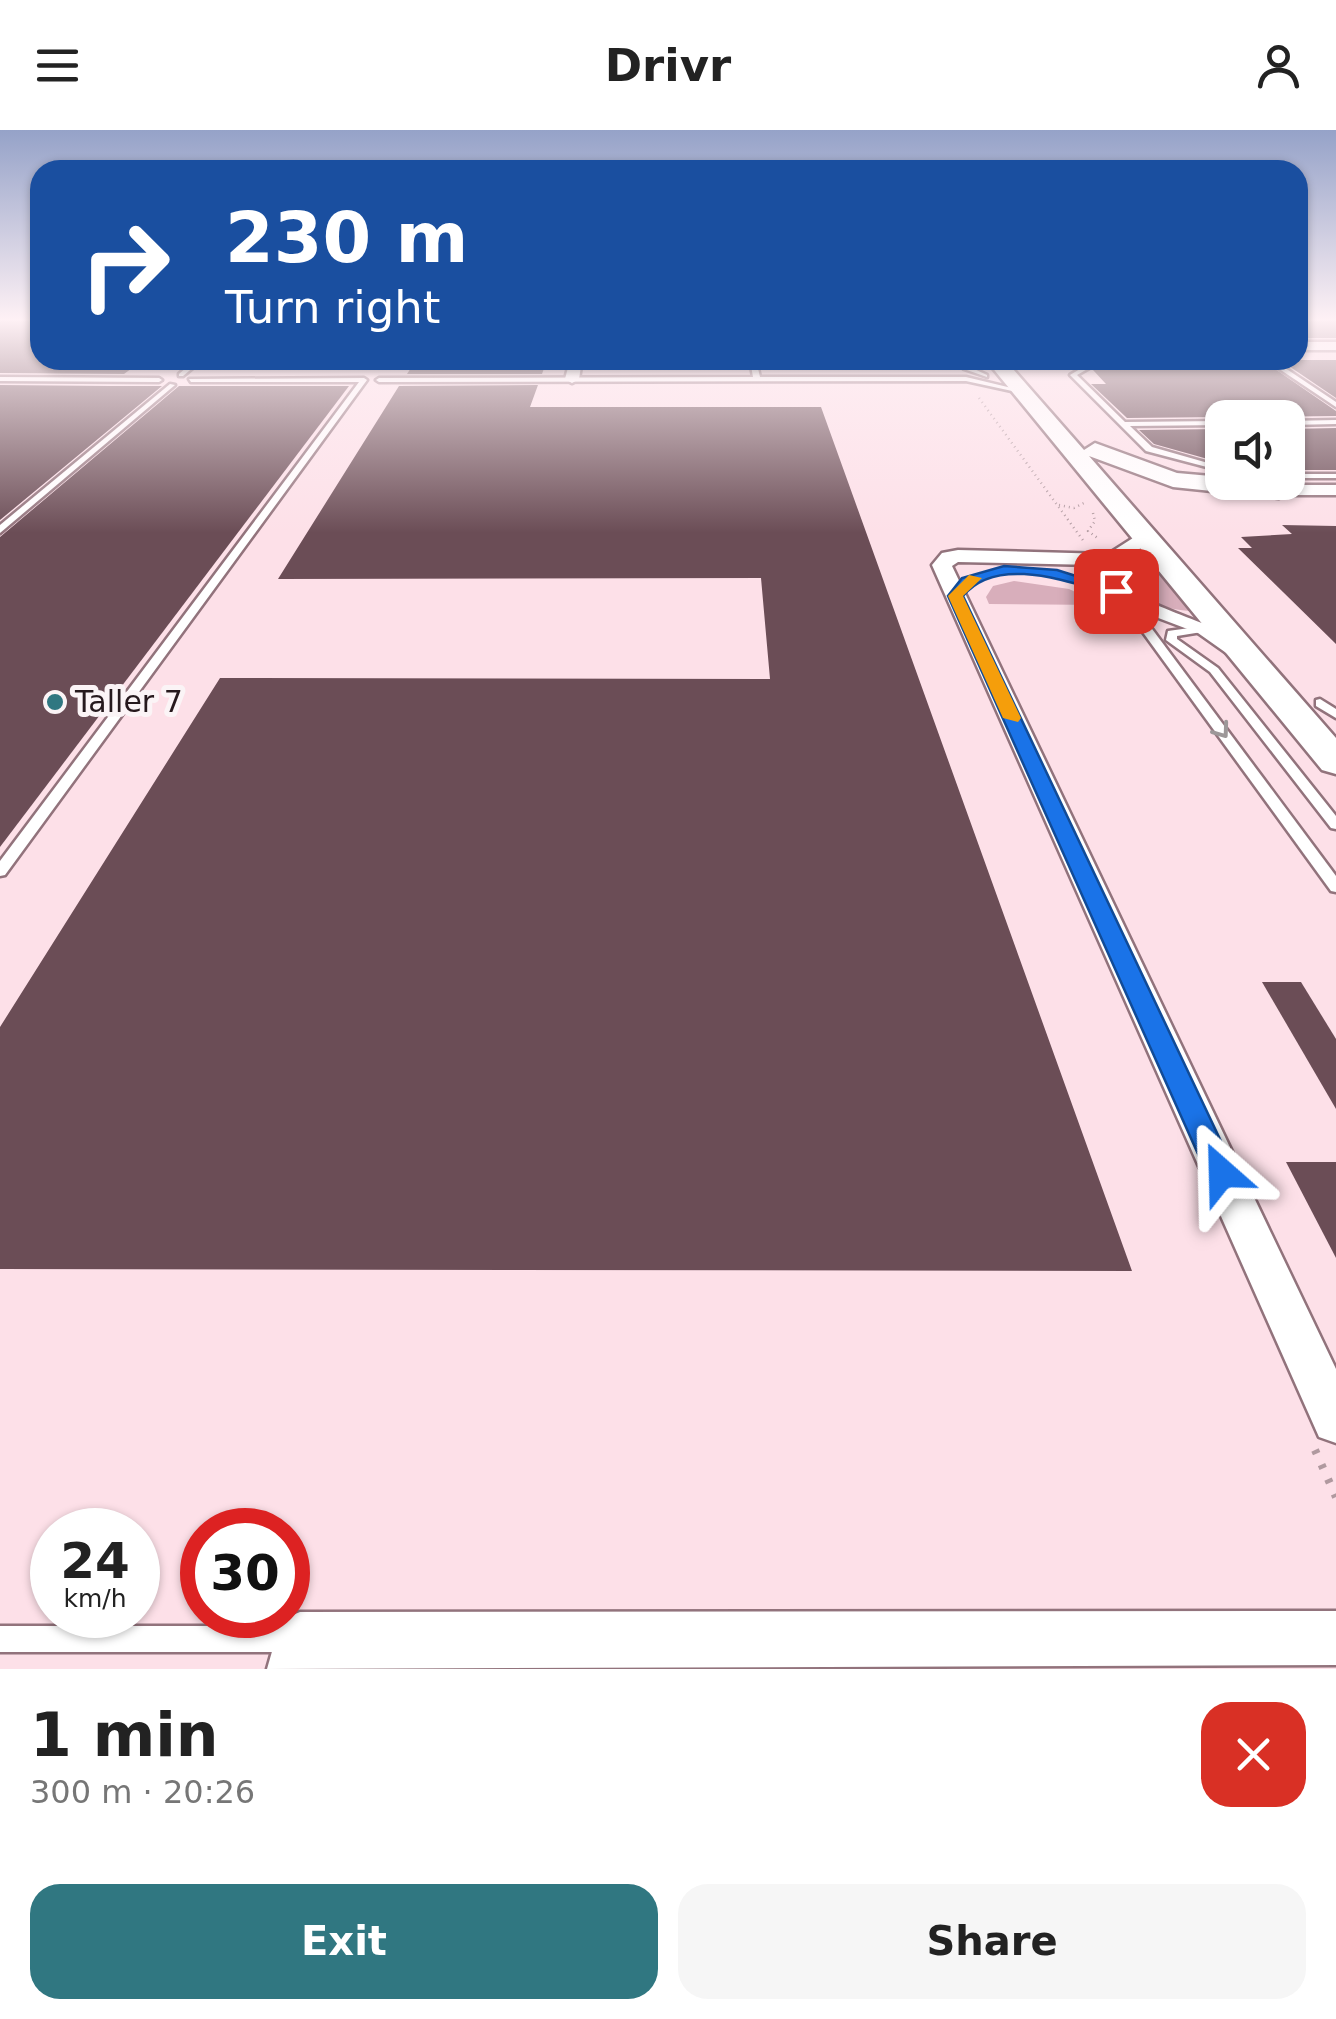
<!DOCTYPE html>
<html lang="en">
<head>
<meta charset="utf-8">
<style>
	body { margin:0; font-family:"DejaVu Sans",sans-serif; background:#f6f6f6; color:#222; height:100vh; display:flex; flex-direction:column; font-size:38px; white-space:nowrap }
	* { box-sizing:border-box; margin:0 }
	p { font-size:32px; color:#767676 }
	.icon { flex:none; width:55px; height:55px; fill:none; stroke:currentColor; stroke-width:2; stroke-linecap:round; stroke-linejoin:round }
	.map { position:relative; height:1539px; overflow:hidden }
	.side { display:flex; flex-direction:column; background:#fff; flex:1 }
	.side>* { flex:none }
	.hud { position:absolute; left:30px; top:30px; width:1278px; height:210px; border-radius:30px; box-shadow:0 2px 8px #0004; background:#1a4fa0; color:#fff; overflow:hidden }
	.tools { position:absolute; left:1205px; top:270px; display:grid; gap:20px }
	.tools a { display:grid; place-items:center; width:100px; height:100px; border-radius:20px; background:#fff; box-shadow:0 2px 8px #0004; font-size:50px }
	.speed { position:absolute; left:30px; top:1378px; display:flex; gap:20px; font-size:50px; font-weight:700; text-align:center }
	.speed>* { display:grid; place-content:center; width:130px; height:130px; border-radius:50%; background:#fff; box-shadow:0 2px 8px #0004; line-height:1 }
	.speed small { font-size:25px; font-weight:400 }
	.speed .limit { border:15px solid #d22; background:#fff; color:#111 }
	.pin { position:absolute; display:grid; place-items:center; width:85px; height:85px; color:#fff; margin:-42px; border-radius:20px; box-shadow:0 5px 15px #0006 }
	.me { position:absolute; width:110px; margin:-55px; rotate:335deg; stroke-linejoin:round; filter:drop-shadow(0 0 8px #0008) }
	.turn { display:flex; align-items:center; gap:35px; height:210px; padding:0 30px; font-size:45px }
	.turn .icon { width:130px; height:130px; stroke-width:2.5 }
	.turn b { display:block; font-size:70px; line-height:85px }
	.round { display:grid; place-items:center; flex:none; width:105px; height:105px; border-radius:30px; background:#f6f6f6 }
	.overview { display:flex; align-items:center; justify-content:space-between; height:170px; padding:0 30px }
	h1 { font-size:60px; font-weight:600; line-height:75px }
	.primary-button { display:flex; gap:20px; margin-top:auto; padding:20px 30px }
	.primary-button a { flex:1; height:115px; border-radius:30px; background:#307781; color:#fff; font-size:40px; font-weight:600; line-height:115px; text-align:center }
	.primary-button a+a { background:#f6f6f6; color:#222 }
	header { display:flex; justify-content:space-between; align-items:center; height:130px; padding:0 30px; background:#fff; font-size:45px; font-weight:600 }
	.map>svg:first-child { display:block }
	.green { fill:#d8aebb }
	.building { fill:#6b4d56 }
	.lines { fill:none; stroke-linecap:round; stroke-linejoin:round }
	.service-casing { stroke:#92737c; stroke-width:5 }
	.minor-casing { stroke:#92737c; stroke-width:5 }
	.secondary-casing { stroke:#92737c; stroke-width:5 }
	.path-far1 { stroke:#b0999f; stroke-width:2.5; stroke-dasharray:1 4; stroke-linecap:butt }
	.path { stroke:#b0999f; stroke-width:8; stroke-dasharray:4 12; stroke-linecap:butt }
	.service { fill:#fff; fill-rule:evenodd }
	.minor { fill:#fff; fill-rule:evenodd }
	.secondary { fill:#fff; fill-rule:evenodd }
	.oneway { stroke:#9d9899 }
	.route { fill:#1a73e8; stroke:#114b97; stroke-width:2.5 }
	.slow { fill:#f59e0b }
	.poi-dot { fill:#307781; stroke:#fbf4f6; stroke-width:4 }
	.labels { text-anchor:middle; stroke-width:10; stroke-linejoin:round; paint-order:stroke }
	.far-poi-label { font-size:30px; fill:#26191d; stroke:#fbf4f6; text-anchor:start }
</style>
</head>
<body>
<header><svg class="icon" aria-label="menu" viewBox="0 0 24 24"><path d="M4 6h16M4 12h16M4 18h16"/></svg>Drivr<svg class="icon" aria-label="person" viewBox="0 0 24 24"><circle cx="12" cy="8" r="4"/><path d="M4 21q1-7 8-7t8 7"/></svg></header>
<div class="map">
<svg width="1336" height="1539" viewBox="0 0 1336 1539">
	<rect width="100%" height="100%" fill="#fde0e8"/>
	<g class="green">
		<path d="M1144 429 1152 431 1192 481C1168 481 1125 467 1124 439Z"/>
		<polygon points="1014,451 1069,459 1103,475 989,474 986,467 993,456"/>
	</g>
	<g class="building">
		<polygon points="0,188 40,188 40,230 143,230 124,244 0,243"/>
		<polygon points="1298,188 1336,188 1336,208 1304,208 1298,204"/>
		<polygon points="416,230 547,230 542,244 407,244"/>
		<polygon points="1114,230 1262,230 1336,281 1336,286 1127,288 1091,254 1106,254 1093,240 1097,238 1123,238"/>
		<polygon points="1280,230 1336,230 1336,268"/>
		<polygon points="0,255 108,256 162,256 0,390"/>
		<polygon points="538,255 530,277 821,277 1132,1141 0,1139 0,897 220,548 770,549 761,448 278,449 399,256"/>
		<polygon points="179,256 349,256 0,717 0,407"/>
		<polygon points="1336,298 1336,340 1288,340 1288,299"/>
		<polygon points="1222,299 1222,333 1154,314 1139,300"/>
		<polygon points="1282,395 1336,396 1336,514 1238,418 1252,418 1241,407 1292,404"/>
		<polygon points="1262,852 1301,852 1336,909 1336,979"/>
		<polygon points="1286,1032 1336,1032 1336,1128"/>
	</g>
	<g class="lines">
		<defs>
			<g id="service">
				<polygon points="195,230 202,230 183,246 179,246 179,244"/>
				<polygon points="750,230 756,230 760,247 966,247 1024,261 1021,263 966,251 379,252 376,250 379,248 753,247"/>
				<polygon points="967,230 973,230 970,237 987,245 987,247 964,239"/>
				<polygon points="1095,230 1103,230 1077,245 1125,292 1222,291 1222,295 1130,296 1152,317 1222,337 1222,341 1146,321 1070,245"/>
				<polygon points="1266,230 1273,230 1336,272 1336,277"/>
				<polygon points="0,247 159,248 162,250 159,252 0,251"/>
				<polygon points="189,249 364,248 367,250 5,745 0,746 0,731 359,252 191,252"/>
				<polygon points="170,254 175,255 0,403 0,395"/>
				<polygon points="1336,290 1336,294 1288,295 1288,291"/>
				<rect x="1288" y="344" width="48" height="4"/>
				<polygon points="1118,464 1126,464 1336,746 1336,762 1331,761 1118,468"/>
				<polygon points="1204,496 1209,499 1208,501 1177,506 1177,509 1218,538 1336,686 1336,699 1331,698 1210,542 1166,510 1168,501"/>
				<polygon points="1320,569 1336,579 1336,588 1316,576 1316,570"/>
				<polygon points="0,1496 296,1496 306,1499 309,1509 306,1519 296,1522 0,1522"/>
			</g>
			<g id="minor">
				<rect x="1298" y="212" width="38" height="8"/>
				<polygon points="570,230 582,230 579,249 572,253 565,249"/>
				<polygon points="1336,355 1336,365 1279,365 1271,360 1279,355"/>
				<path d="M1135 397H1147L1152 410 1113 438C1120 475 1213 488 1248 517V527H1232L1198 503 1116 472 1095 449 1094 435 958 432 952 436 1336 1239V1313L1319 1307 932 435 942 423 958 420 1108 424 1133 408Z"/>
				<polygon points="1336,1481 1336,1535 267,1539 281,1490 300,1482"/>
			</g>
			<polygon id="secondary" points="986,230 1005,230 1084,320 1095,313 1177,343 1222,347 1222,352 1288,355 1292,360 1288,365 1279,368 1173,357 1089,326 1336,608 1336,644 1322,640"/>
		</defs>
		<use href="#service" class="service-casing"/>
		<use href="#minor" class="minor-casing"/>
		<use href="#secondary" class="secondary-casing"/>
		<g class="path-far1">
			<polyline points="979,268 1085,413"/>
			<polyline points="1059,375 1074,378 1084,373"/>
			<polyline points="1093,383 1095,391 1088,401 1099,409"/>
		</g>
		<g class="path">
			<polyline points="1315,1320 1336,1367"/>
			<polyline points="201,1447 202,1443"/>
		</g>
		<use href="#service" class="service"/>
		<use href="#minor" class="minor"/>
		<use href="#secondary" class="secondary"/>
	</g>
	<defs><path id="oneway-chevron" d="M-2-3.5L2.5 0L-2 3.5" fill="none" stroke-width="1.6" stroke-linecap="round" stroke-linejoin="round" transform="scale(2.5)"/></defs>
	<use class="oneway" href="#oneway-chevron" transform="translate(1222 601) rotate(54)"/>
	<linearGradient id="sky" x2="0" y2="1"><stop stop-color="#95a2c8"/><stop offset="0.47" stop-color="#fef1f5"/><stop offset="1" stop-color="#fef1f5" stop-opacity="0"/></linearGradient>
	<rect width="1336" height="403" fill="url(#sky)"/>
	<path class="route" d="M1004 436 1057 440 1124 461 1116 465C1073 454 998 423 963 466L1236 1043 1232 1053 1222 1056 1211 1053 948 466 962 448Z"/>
	<polygon class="slow" points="969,445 982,448 963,466 1021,588 1018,592 1003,588 948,466"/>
	<circle class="poi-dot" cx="55" cy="572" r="10"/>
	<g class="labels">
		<g class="far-poi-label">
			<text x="75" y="582">Taller 7</text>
		</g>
	</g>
</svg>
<div class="tools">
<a><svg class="icon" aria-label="sound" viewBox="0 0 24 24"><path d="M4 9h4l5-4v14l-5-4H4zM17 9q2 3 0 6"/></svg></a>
</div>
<div class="speed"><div>24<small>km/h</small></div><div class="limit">30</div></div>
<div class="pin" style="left:1116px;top:461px;background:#d93025"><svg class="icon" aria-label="arrive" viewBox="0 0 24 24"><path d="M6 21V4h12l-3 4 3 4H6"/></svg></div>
<svg class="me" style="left:1222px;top:1043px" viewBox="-20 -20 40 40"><path d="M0-17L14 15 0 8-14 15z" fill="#1a73e8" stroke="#fff" stroke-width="4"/></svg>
<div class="hud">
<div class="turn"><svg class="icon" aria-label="right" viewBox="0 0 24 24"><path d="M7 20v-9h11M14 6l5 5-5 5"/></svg><div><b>230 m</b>Turn right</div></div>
</div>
</div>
<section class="side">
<div class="overview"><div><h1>1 min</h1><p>300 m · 20:26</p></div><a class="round" style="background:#d93025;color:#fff"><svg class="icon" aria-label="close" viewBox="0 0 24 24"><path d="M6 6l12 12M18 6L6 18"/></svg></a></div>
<div class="primary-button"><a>Exit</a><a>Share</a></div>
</section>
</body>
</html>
